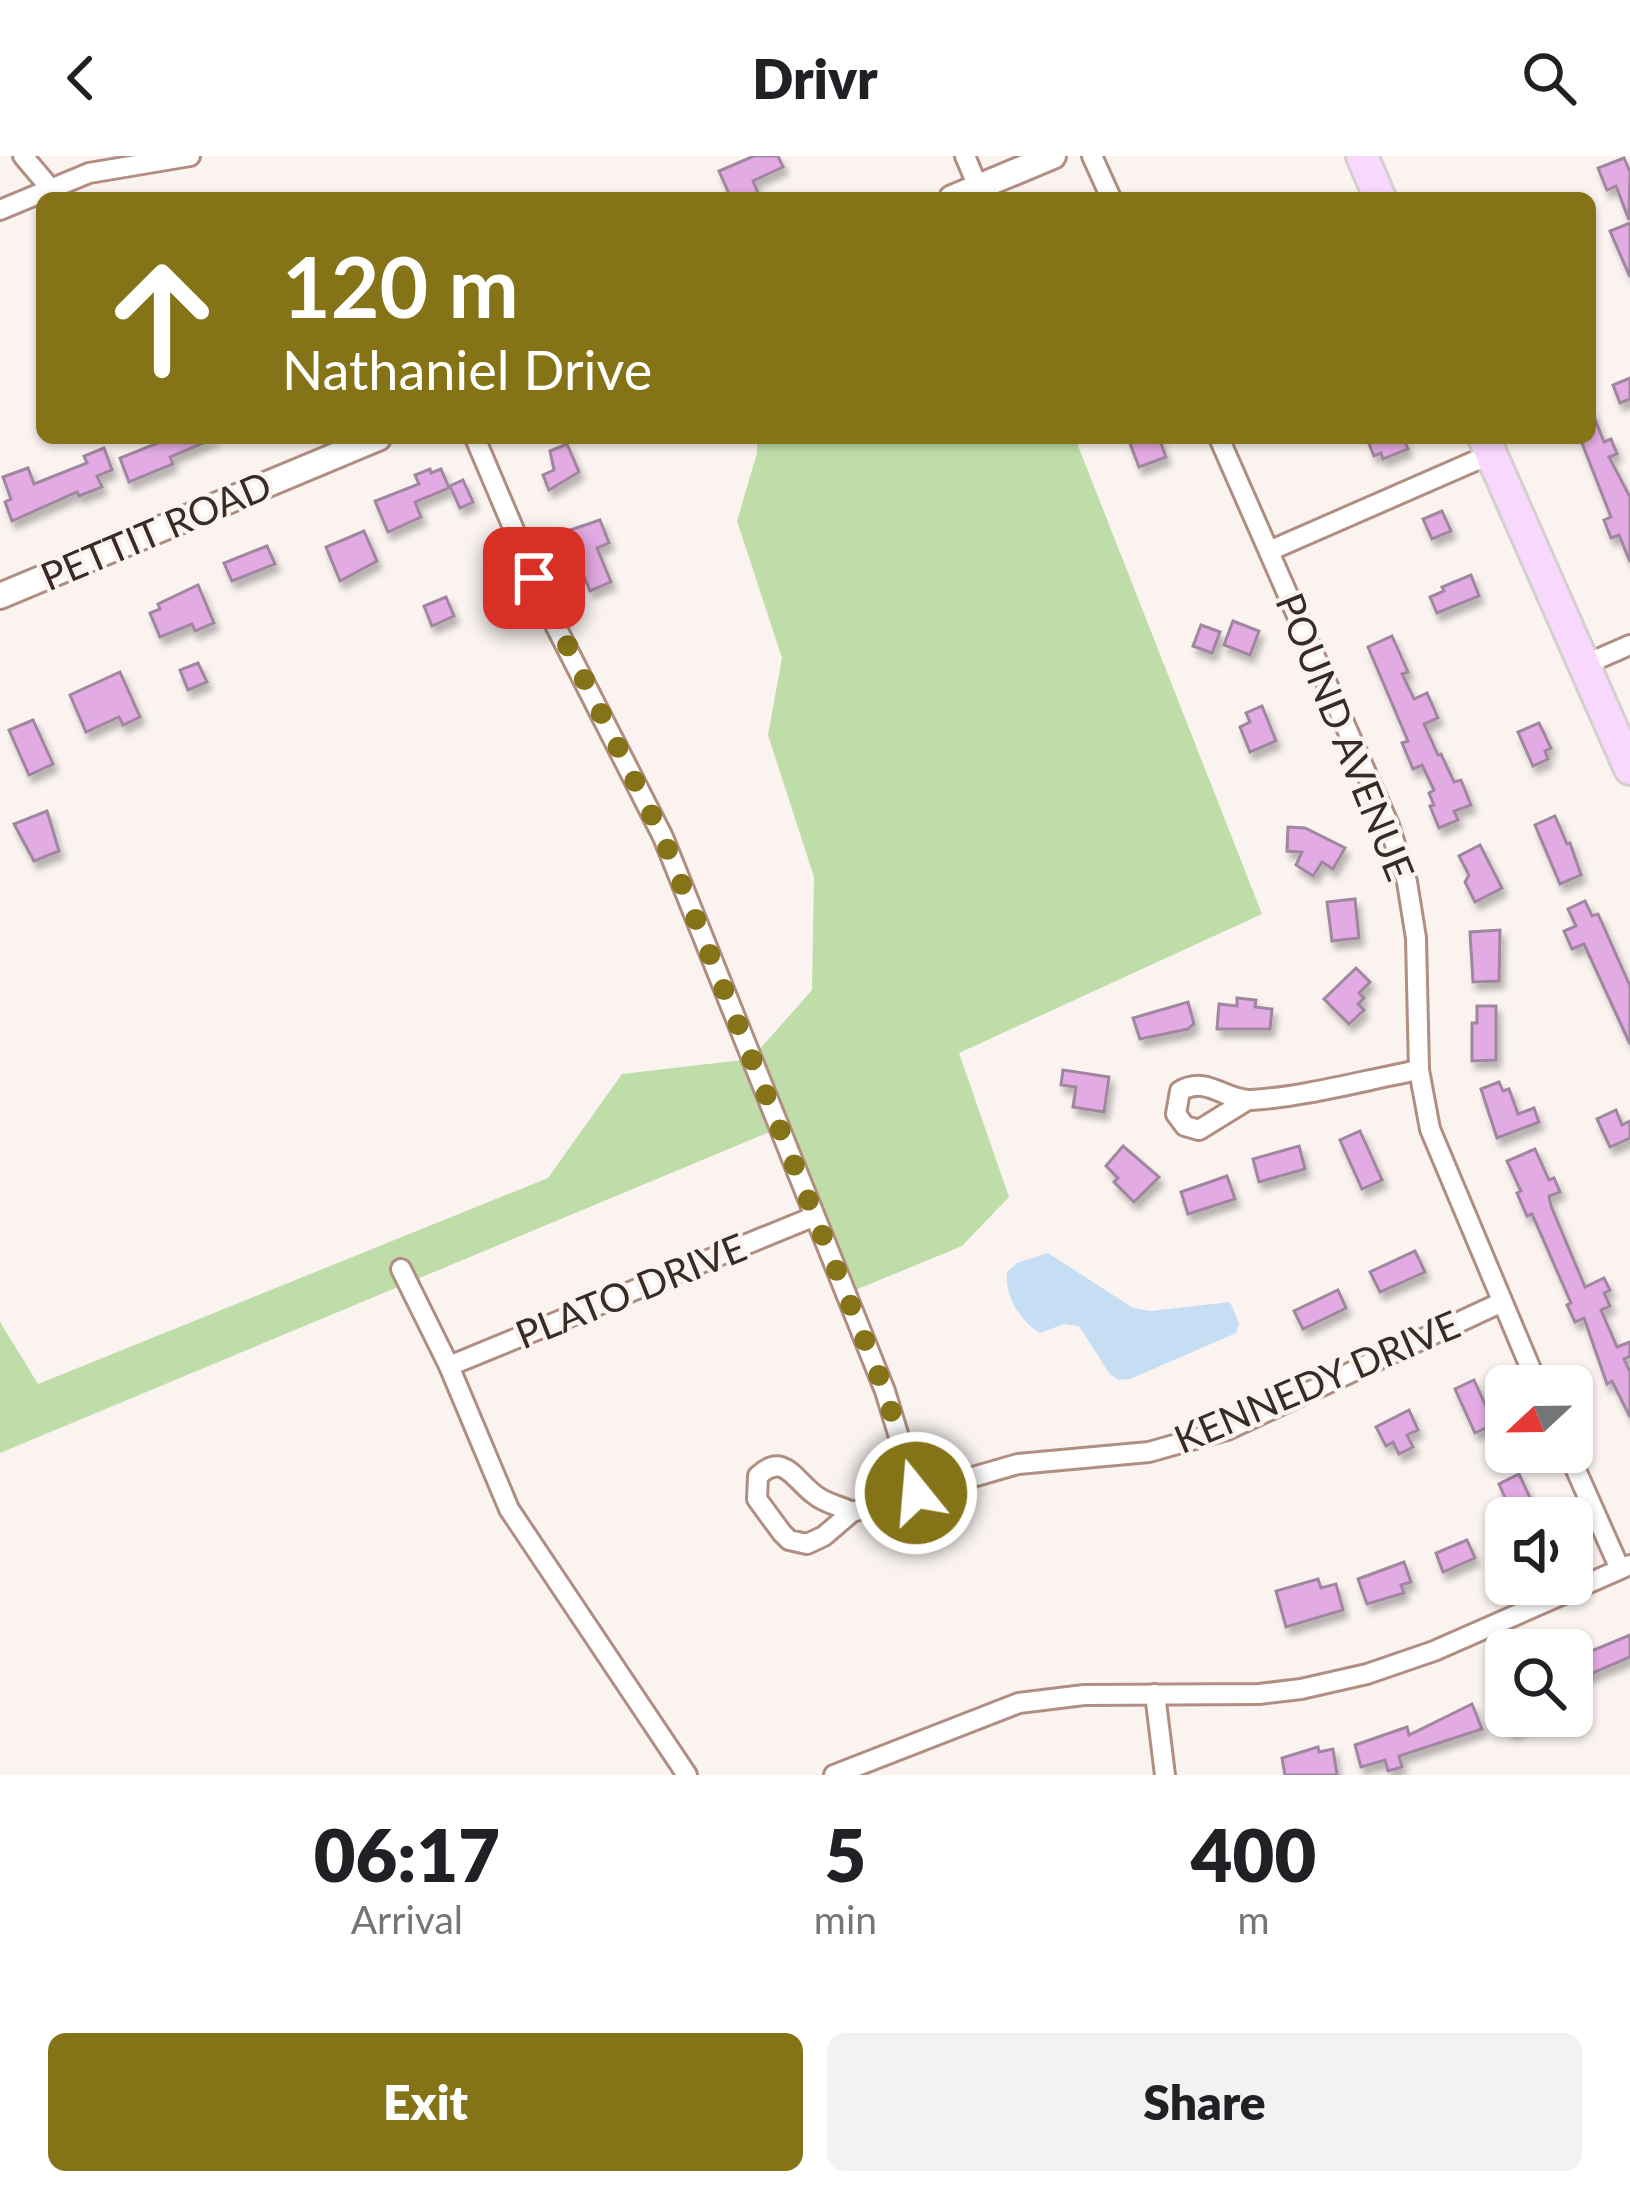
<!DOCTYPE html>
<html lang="en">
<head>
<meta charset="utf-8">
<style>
	body { margin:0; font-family:Lato,sans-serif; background:#f2f2f2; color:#202124; height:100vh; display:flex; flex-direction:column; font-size:45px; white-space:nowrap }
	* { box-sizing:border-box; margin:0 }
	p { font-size:39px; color:#757577 }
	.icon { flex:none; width:66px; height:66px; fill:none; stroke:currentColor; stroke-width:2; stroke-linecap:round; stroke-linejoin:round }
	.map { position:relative; height:1619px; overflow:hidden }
	.drawer { display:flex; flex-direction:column; background:#fff; flex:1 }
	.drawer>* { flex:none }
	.guide { position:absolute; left:36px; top:36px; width:1560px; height:252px; border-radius:18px; box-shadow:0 3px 9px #0004; background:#857417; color:#fff; overflow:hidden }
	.needle { width:78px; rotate:248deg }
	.buttons { position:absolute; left:1485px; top:1209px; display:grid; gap:24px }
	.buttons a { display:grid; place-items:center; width:108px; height:108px; border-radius:18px; background:#fff; box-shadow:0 3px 9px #0004; font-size:60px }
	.pin { position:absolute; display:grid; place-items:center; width:102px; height:102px; color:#fff; margin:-51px; border-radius:24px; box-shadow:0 6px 18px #0006 }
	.me { position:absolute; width:132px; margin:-66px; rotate:343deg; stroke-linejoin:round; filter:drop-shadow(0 0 9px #0008) }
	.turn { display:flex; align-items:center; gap:42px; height:252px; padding:0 48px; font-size:54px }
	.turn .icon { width:156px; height:156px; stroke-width:2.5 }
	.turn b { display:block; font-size:84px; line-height:102px }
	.eta { display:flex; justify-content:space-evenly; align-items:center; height:204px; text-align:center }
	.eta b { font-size:72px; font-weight:800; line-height:84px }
	.primary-button { display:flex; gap:24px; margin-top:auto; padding:24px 48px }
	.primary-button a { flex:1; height:138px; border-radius:18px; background:#857417; color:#fff; font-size:48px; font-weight:800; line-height:138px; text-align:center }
	.primary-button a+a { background:#f2f2f2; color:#202124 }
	header { display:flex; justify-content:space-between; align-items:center; height:156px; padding:0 48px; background:#fff; font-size:54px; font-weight:800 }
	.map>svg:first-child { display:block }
	.green { fill:#bfdda9 }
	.water { fill:#c6def3 }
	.building { fill:#e3abe3; stroke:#a0879f; stroke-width:3; filter:url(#shadow) }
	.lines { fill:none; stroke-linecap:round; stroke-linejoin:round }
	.minor-casing { stroke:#b08e82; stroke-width:24 }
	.tertiary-casing { stroke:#b08e82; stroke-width:30 }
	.primary-casing { stroke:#d3d0cf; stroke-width:36 }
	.minor { stroke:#fff; stroke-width:18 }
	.tertiary { stroke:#fff; stroke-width:24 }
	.primary { stroke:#f8d9fd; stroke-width:30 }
	.route { stroke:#857417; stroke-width:21; stroke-dasharray:0 37.8 }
	.labels { text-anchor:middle; stroke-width:9; stroke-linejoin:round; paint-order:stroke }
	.street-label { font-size:39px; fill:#382a25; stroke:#faf3f0 }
</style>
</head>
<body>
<header><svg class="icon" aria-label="back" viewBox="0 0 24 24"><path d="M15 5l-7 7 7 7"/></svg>Drivr<svg class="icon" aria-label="search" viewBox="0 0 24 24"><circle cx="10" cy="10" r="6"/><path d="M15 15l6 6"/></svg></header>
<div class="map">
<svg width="1630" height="1619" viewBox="0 0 1630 1619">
	<defs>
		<filter id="shadow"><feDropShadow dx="4" dy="7" stdDeviation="3" flood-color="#0004"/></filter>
	</defs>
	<rect width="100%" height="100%" fill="#faf3f0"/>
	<polygon class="green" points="757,282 890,282 892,286 899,282 1075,282 1262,758 959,897 1009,1041 962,1090 853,1135 784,970 0,1297 0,1166 38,1228 548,1022 622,918 751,903 812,834 814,721 768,579 782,502 737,365 757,297"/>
	<path class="water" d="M1048 1097 1133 1152 1151 1155 1230 1146 1239 1167 1236 1177 1130 1223 1118 1224 1109 1217 1079 1170 1064 1168 1040 1177C1020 1165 1004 1139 1007 1116L1017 1107Z"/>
	<g class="building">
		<polygon points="754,0 778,0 783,11 753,25 760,42 731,42 719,15"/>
		<polygon points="1624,2 1630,16 1629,64 1616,30 1607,34 1598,12"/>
		<polygon points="1630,67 1630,121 1610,75"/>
		<polygon points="1630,222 1630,243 1620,247 1613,229"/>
		<polygon points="1591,253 1604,286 1611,283 1617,298 1609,301 1630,341 1630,406 1619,379 1611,382 1604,364 1611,361 1580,282 1590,282"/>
		<polygon points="170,282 215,282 170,301 173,308 129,326 120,302"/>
		<polygon points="1128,282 1159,282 1166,301 1139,311"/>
		<polygon points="1373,282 1403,282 1408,293 1383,303 1381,297 1374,300 1369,288 1375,285"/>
		<polygon points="567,288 579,316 549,334 543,319 554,314 550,295"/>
		<polygon points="104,292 112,314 97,320 102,331 79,340 77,336 12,365 5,346 11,343 3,321 28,312 34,328 87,307 84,300"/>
		<polygon points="430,313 431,317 441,313 449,332 415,346 421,361 388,376 375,345 419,328 415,319"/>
		<polygon points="463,324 473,346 460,352 450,330"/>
		<polygon points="1442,355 1451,375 1432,383 1423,363"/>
		<polygon points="600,364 609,387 597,392 611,426 590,435 573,394 549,404 541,384"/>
		<polygon points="364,375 377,405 340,425 326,391"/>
		<polygon points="267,390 275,408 232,425 224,407"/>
		<polygon points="1471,419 1479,440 1437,457 1430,441 1444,435 1442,431"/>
		<polygon points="198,429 214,467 195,475 192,468 160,481 150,457 160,453 158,448"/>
		<polygon points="446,441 454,460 432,470 424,450"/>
		<polygon points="1233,465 1259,475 1250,499 1224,489"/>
		<polygon points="1201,469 1220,476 1212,497 1193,490"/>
		<polygon points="1392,480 1408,516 1402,518 1414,543 1427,537 1438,562 1424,568 1438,599 1441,598 1454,626 1461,624 1471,649 1454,655 1458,664 1439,672 1430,650 1434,649 1429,637 1434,634 1422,609 1413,613 1402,587 1408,585 1368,491"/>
		<polygon points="198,507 207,526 188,534 180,514"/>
		<polygon points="120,516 140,561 123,569 119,561 86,576 70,539"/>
		<polygon points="1262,550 1276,585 1250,596 1240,571 1250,566 1246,557"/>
		<polygon points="33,564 53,608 29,619 9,574"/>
		<polygon points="1539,567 1551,592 1545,595 1548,603 1533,610 1518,576"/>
		<polygon points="47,655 59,695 34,705 14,668"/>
		<polygon points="1555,660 1567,688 1570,687 1581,719 1560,728 1535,669"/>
		<polygon points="1288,671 1305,672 1345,692 1333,713 1322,706 1313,720 1296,709 1302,696 1287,695"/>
		<polygon points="1480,689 1502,732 1475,746 1465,726 1469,719 1459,700"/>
		<polygon points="1355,743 1359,782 1332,785 1327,746"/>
		<polygon points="1585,745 1592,760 1598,758 1630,830 1630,888 1584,788 1572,793 1564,775 1576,770 1568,753"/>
		<polygon points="1500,774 1499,825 1473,826 1470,776"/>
		<polygon points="1356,812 1370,826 1359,837 1364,842 1358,848 1364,854 1349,868 1324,843"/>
		<polygon points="1237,842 1256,844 1255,851 1272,853 1270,873 1217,873 1219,848 1237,850"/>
		<polygon points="1188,846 1194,868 1188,873 1140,883 1133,862"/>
		<polygon points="1477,850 1496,850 1496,904 1472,905 1472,867 1477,867"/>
		<polygon points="1063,914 1109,921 1104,956 1073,951 1076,931 1061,929"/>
		<polygon points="1499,926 1503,935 1509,933 1518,958 1534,952 1539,966 1497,982 1481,933"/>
		<polygon points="1616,954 1622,969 1630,965 1630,982 1610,991 1597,963"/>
		<polygon points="1360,975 1382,1024 1362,1033 1340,984"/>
		<polygon points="1123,990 1159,1021 1134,1046 1114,1026 1118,1022 1106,1010"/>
		<polygon points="1299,990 1305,1013 1259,1026 1253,1003"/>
		<polygon points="1535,993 1549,1024 1554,1022 1560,1036 1549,1040 1551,1050 1585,1131 1604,1122 1610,1134 1604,1137 1610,1150 1601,1154 1617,1191 1630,1186 1630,1200 1624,1203 1630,1216 1630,1261 1612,1225 1607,1228 1584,1162 1575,1166 1567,1149 1571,1147 1532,1058 1527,1060 1517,1037 1521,1035 1507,1005"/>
		<polygon points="1227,1020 1235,1043 1188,1058 1181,1036"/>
		<polygon points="1415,1095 1425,1116 1380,1136 1370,1116"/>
		<polygon points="1338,1134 1346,1152 1303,1173 1294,1155"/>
		<polygon points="1474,1224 1494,1268 1475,1277 1455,1233"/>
		<polygon points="1409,1254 1418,1274 1407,1279 1413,1291 1399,1298 1393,1286 1386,1290 1376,1271"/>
		<polygon points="1519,1318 1536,1355 1537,1362 1514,1362 1499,1328"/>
		<polygon points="1467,1384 1475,1402 1443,1416 1436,1397"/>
		<polygon points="1404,1406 1411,1426 1401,1429 1404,1437 1367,1448 1358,1423"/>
		<polygon points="1318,1423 1321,1432 1336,1428 1343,1454 1286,1471 1276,1435"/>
		<polygon points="1630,1479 1630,1501 1572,1526 1572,1503"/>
		<polygon points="1472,1548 1482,1573 1399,1600 1402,1611 1388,1615 1385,1604 1361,1611 1355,1589 1407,1571 1409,1579"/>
		<polygon points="1503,1560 1545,1560 1511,1576"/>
		<polygon points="1318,1591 1319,1596 1333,1593 1337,1619 1285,1619 1282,1602"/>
	</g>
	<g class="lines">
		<defs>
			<g id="minor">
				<polyline points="23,0 51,33"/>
				<polyline points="965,0 978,31"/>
				<polyline points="1092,0 1111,42"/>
				<polyline points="0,54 89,17 190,0"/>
				<polyline points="475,282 551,461 663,681 885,1235 916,1337"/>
				<polyline points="1219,282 1389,669 1407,726 1416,782 1419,914 1430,973 1538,1230"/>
				<polyline points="1269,395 1491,298"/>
				<polyline points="1584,509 1630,489"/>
				<path d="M1246 945 1199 974 1185 970 1176 958 1180 935C1208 919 1224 945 1251 944 1304 941 1365 924 1419 914"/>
				<polyline points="401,1113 449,1210 509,1353 687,1619"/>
				<polyline points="449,1210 813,1061"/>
				<polyline points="1568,1296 1620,1413"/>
				<path d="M852 1356C841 1350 826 1348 815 1339 795 1325 784 1295 758 1320L757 1343 782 1377 789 1384 807 1388 824 1380 852 1356 1018 1308 1149 1296 1227 1274 1500 1147"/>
				<polyline points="1155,1538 1165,1619"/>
				<polyline points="834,1619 1019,1547 1084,1539 1259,1538 1301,1533 1367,1518 1434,1495 1630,1409"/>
			</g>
			<g id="tertiary">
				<polyline points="952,42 1053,0"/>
				<polyline points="0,440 378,282"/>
			</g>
			<g id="primary">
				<polyline points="1362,0 1380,42"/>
				<polyline points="1484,282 1630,613"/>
			</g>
		</defs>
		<use href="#minor" class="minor-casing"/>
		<use href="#tertiary" class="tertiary-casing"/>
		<use href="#primary" class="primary-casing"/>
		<use href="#minor" class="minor"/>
		<use href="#tertiary" class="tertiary"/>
		<use href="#primary" class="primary"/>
	</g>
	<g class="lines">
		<polyline class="route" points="534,422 663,682 885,1235 916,1337"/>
	</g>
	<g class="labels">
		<g class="street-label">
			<text transform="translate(156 375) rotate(-23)" y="14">PETTIT ROAD</text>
			<text transform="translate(1345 581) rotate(68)" y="14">POUND AVENUE</text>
			<text transform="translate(631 1135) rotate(-22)" y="14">PLATO DRIVE</text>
			<text transform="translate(1317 1226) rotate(-23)" y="14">KENNEDY DRIVE</text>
		</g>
	</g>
</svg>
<div class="buttons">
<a><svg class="needle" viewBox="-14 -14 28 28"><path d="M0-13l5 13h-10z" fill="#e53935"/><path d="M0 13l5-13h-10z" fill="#757577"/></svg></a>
<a><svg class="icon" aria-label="sound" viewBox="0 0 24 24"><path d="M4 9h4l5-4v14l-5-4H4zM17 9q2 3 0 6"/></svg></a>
<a><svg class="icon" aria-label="search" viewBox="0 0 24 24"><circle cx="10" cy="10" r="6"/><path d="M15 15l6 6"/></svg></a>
</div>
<div class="pin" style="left:534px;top:422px;background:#d93025"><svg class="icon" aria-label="arrive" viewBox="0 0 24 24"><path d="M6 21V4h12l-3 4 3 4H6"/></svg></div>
<svg class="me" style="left:916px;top:1337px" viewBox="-20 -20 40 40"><circle r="17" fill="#857417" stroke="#fff" stroke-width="3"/><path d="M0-11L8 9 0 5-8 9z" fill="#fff"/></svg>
<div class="guide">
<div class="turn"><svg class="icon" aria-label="ahead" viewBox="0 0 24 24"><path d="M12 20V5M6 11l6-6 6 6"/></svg><div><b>120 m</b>Nathaniel Drive</div></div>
</div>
</div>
<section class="drawer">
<div class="eta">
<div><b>06:17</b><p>Arrival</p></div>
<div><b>5</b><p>min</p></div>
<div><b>400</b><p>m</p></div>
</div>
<div class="primary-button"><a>Exit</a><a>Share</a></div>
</section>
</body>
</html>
